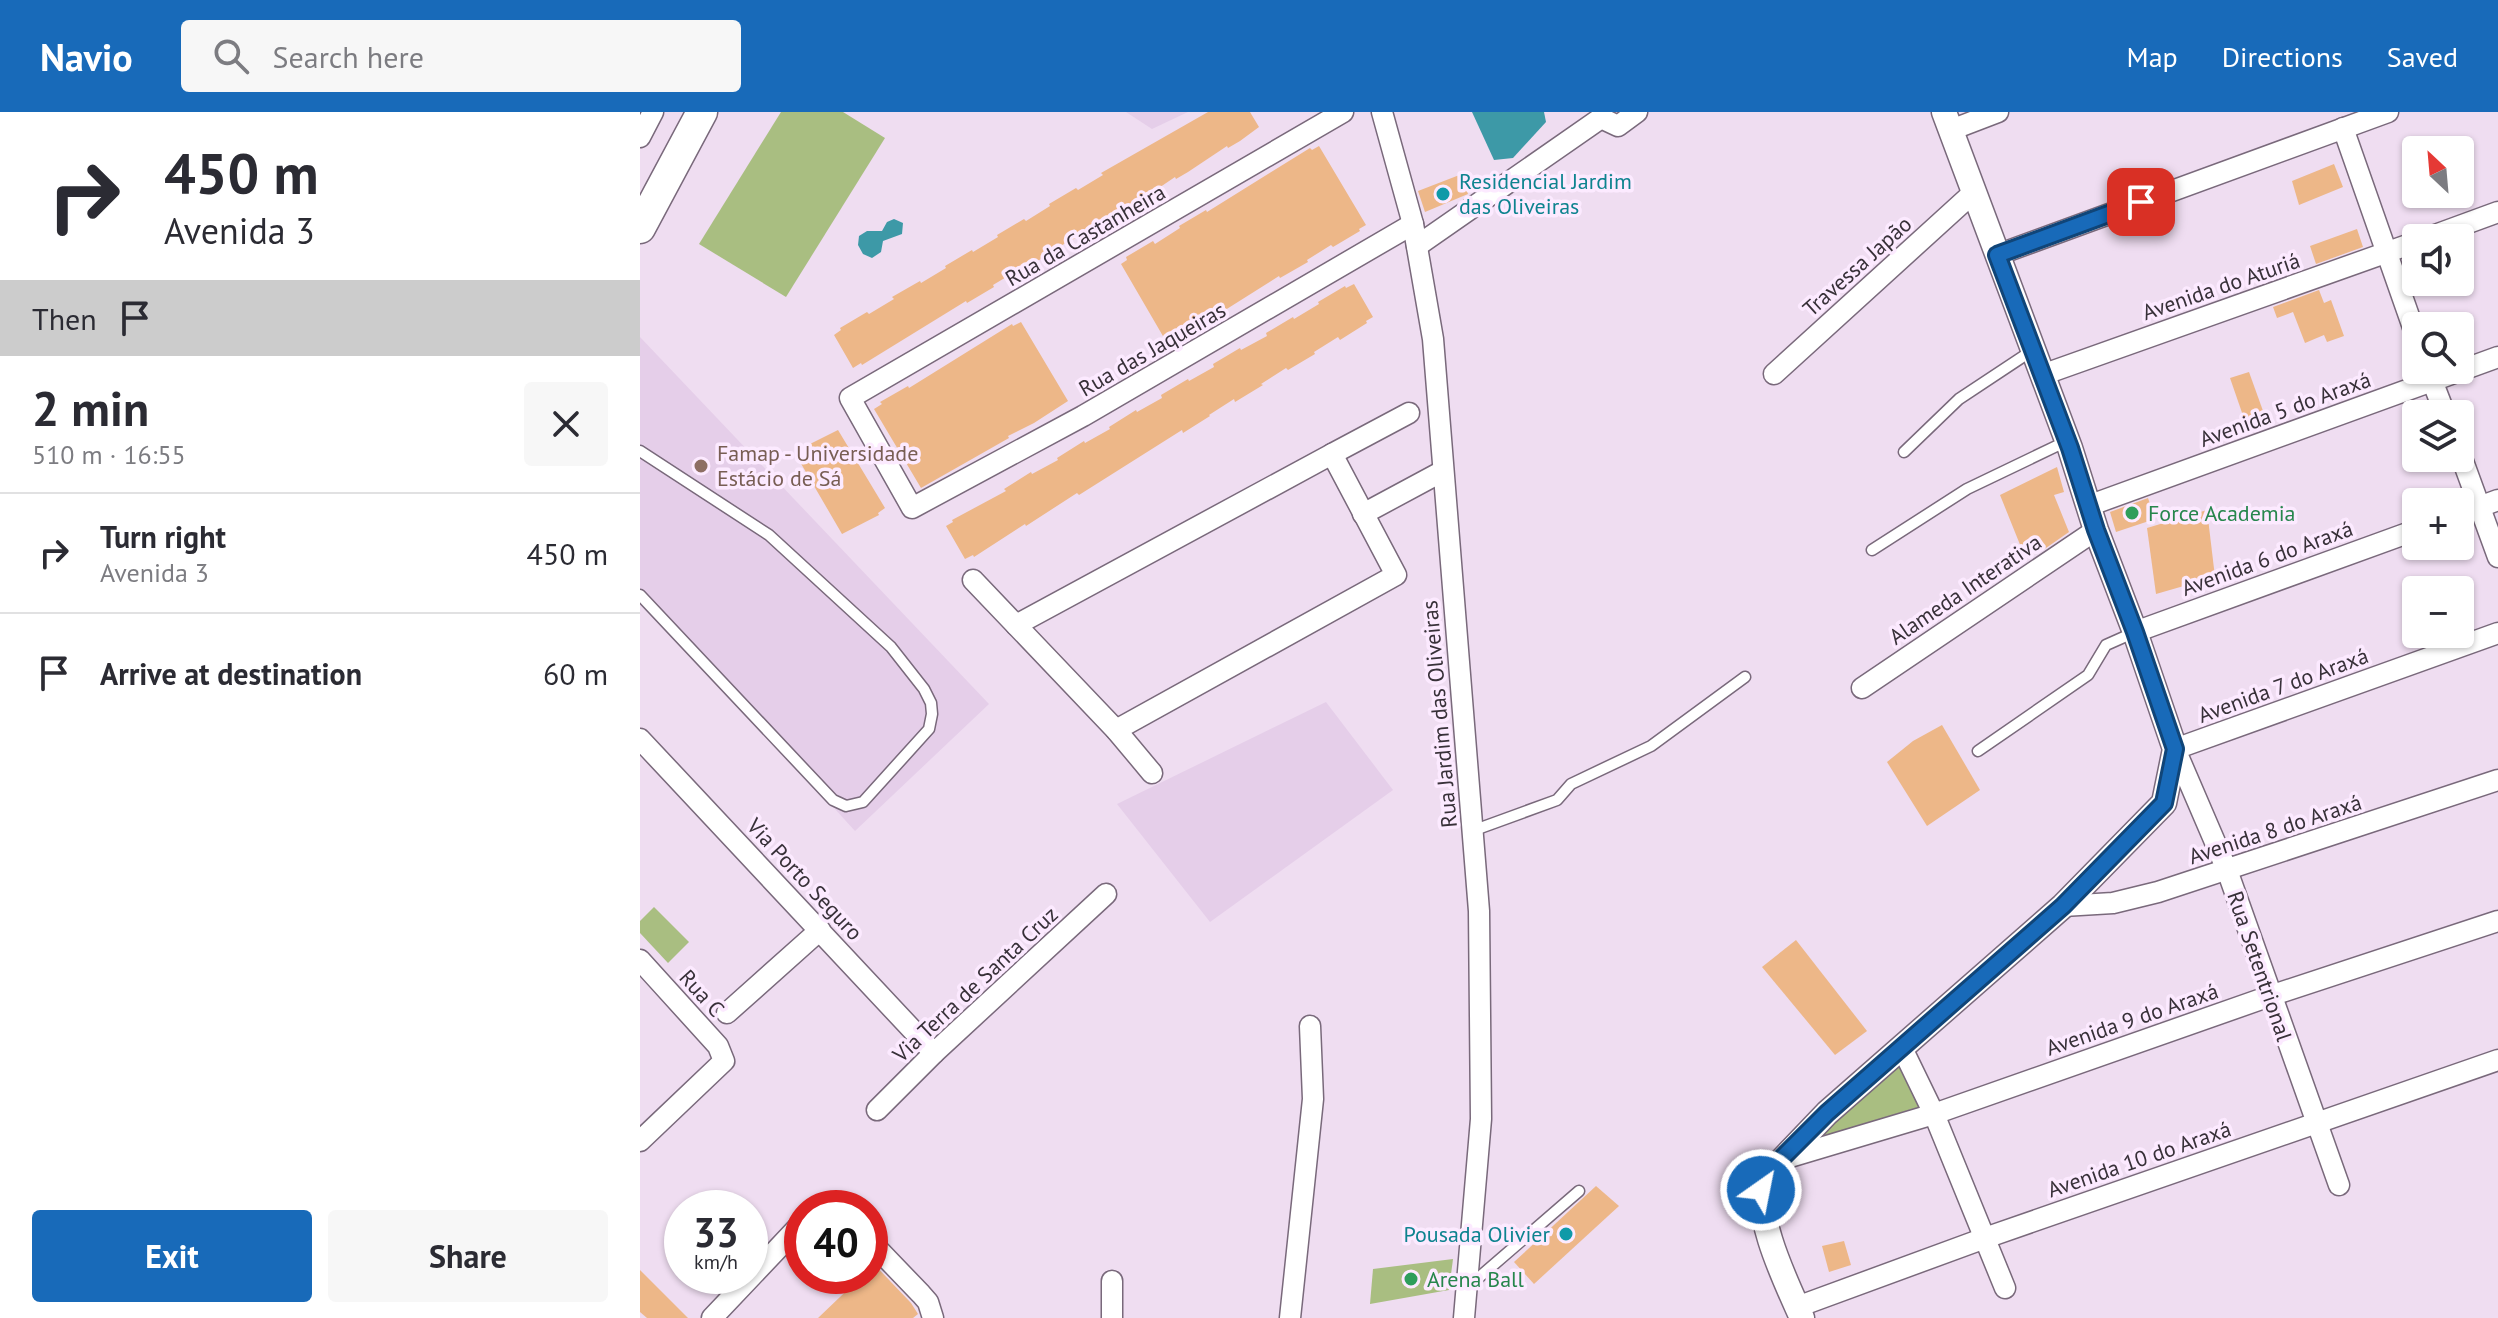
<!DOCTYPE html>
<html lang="en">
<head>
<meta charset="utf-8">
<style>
	body { margin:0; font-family:"PT Sans",sans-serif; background:#f7f7f7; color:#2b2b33; height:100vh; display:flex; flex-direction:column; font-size:30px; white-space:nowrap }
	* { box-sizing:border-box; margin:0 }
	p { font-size:26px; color:#7c7c81 }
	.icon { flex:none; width:44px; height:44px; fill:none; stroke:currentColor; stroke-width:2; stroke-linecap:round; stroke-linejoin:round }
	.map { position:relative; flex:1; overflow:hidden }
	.details { display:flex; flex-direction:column; background:#fff; width:640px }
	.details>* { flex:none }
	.guide { background:#fff; color:#2b2b33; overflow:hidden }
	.needle { width:52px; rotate:334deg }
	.fabs { position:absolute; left:1762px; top:24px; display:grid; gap:16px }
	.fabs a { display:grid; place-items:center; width:72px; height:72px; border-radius:8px; background:#fff; box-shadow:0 2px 6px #0004; font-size:40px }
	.speed { position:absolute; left:24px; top:1078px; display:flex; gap:16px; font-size:40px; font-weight:700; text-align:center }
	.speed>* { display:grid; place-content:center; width:104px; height:104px; border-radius:50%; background:#fff; box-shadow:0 2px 6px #0004; line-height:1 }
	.speed small { font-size:20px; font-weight:400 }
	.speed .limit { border:12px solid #d22; background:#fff; color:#111 }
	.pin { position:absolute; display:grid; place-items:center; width:68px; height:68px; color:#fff; margin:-34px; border-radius:16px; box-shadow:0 4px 12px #0006 }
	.me { position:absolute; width:88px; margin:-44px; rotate:33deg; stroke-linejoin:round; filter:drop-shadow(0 0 6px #0008) }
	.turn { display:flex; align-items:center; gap:28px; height:168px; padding:0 32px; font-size:36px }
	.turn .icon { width:104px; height:104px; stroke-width:2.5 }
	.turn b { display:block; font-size:56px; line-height:68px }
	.then { display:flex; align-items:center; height:76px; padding:0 32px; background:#0003; gap:16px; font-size:30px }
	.round { display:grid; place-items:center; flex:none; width:84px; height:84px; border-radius:8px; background:#f7f7f7 }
	.summary { display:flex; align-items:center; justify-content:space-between; height:136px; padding:0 32px }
	h1 { font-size:48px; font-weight:800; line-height:60px }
	.cta { display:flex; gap:16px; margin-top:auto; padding:16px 32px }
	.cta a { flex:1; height:92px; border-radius:8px; background:#186ab9; color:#fff; font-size:32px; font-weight:800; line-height:92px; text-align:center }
	.cta a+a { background:#f7f7f7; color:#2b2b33 }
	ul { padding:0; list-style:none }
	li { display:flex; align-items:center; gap:24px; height:120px; padding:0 32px; border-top:2px solid #e1e1e2 }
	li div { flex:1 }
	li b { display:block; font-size:30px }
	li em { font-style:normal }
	header { display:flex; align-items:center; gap:48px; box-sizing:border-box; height:112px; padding:0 40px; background:#186ab9; color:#fff }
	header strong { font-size:38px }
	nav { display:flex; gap:44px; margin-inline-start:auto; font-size:28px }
	.search { width:560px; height:72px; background:#f7f7f7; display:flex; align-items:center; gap:20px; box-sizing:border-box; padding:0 28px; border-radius:8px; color:#7c7c81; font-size:30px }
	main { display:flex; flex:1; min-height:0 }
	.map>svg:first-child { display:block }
	.built { fill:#e5cee9 }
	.green { fill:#a9be81 }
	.water { fill:#3d99a7 }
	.building { fill:#edb788 }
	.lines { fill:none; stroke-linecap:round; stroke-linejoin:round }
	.service-casing { stroke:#79697b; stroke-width:13 }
	.minor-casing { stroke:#79697b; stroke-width:23 }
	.tertiary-casing { stroke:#79697b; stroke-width:27 }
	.primary-casing { stroke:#79697b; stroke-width:33 }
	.service { stroke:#fff; stroke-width:10 }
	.minor { stroke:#fff; stroke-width:20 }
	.tertiary { stroke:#fff; stroke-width:24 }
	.primary { stroke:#fff; stroke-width:30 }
	.route-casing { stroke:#104578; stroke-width:20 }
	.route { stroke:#186ab9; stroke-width:14 }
	.culture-dot { fill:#0f9aa8; stroke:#fceaff; stroke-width:3 }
	.education-dot { fill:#8d6e63; stroke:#fceaff; stroke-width:3 }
	.leisure-dot { fill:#2e9e5b; stroke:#fceaff; stroke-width:3 }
	.labels { text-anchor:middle; stroke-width:7; stroke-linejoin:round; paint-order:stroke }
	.culture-label { font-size:22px; fill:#0d838f; stroke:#fceaff; text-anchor:start }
	.street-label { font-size:22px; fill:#383139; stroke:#fceaff }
	.education-label { font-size:22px; fill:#785e54; stroke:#fceaff; text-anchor:start }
	.leisure-label { font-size:22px; fill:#27864d; stroke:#fceaff; text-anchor:start }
</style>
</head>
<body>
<header>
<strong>Navio</strong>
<div class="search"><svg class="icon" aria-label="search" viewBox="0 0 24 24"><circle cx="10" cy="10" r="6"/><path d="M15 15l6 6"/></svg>Search here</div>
<nav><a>Map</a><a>Directions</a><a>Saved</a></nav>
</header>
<main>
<section class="details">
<div class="guide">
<div class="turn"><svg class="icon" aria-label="right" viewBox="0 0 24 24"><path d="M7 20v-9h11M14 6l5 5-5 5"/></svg><div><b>450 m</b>Avenida 3</div></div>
<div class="then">Then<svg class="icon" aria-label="arrive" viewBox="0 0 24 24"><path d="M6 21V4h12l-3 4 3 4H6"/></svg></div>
</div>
<div class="summary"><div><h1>2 min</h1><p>510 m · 16:55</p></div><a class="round"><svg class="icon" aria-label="close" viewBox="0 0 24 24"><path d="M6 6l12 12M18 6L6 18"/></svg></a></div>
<ul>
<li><svg class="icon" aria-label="right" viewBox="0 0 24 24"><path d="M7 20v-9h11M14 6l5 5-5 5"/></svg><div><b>Turn right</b><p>Avenida 3</p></div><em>450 m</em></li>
<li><svg class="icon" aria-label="arrive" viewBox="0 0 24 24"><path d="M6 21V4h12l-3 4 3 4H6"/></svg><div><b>Arrive at destination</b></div><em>60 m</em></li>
</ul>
<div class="cta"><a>Exit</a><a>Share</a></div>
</section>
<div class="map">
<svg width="1858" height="1206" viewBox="0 0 1858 1206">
	<rect width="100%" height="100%" fill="#efddf1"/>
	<g class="built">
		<polygon points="486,0 548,0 512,17"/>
		<polygon points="0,225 349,592 215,719 0,483"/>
		<polygon points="686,590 753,678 570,810 477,692"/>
	</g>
	<g class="green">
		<polygon points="141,0 203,0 245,26 146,185 59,132"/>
		<polygon points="14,795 49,830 28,851 0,821 0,809"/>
		<polygon points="1260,952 1279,995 1173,1027"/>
		<polygon points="813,1147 809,1178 730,1192 733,1157"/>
	</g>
	<g class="water">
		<polygon points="832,0 904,0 906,10 873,46 854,48"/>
		<polygon points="254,107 263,111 262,122 243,129 241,140 232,146 223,142 218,133 219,124 227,119 242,119 247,110"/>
	</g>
	<g class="building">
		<polygon points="568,0 610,0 619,15 600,29 588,36 587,34 548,60 536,67 535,65 504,86 484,98 482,96 451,118 405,142 406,144 379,160 378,158 353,173 354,175 327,191 326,189 222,253 221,251 213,256 194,223 201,218 200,216 227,200 229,202 254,187 252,185 280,169 281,171 306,156 305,154 332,138 333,140 358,125 357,123 384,107 386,109 410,94 409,92 436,76 438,78 463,63 461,61"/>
		<polygon points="679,34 726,113 719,117 720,119 693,135 691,133 667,148 668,150 640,166 639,164 536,229 535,226 527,231 481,152 487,148 486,145 513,129 515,132 540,116 539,114 566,98 567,100 670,36 672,38"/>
		<polygon points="1694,52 1703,75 1659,93 1652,69"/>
		<polygon points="822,62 828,82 785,100 778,79"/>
		<polygon points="1717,117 1723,135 1676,152 1670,134"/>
		<polygon points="714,172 733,205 726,209 727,211 700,228 698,225 674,240 675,242 648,258 646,256 621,272 623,273 595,290 594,287 569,303 570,304 543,321 542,318 439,383 437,381 386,414 385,412 334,445 333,443 325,447 306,414 313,410 312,408 366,379 364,377 391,360 392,362 418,348 417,346 444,329 445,331 470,317 469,315 496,298 497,300 522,286 521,283 548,267 549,269 574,255 573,252 600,236 601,238 627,224 626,221 653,205 654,207 679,192 678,190 705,174 706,176"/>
		<polygon points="1679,178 1684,191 1691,188 1704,224 1687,230 1684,223 1665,231 1653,200 1637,206 1633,195"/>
		<polygon points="381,210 428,289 394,311 368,324 369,326 281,376 234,297 242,292 240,290 268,274 269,276 372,212 373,214"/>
		<polygon points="1609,260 1627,310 1608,318 1590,266"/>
		<polygon points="198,318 245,396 238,401 239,403 202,422 156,343 163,338 162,336"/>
		<polygon points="1417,355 1424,380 1414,383 1429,420 1406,436 1385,445 1360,383"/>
		<polygon points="1508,386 1515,407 1476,420 1470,400"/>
		<polygon points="1567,398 1575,465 1516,482 1507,416"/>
		<polygon points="1302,613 1340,678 1287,714 1247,650 1273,629"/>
		<polygon points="1156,828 1227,919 1195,943 1122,855"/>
		<polygon points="956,1074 979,1094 894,1172 874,1150"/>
		<polygon points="1204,1129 1211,1153 1189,1160 1182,1134"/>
		<polygon points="42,1131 42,1161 26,1145"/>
		<polygon points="230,1148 271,1191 278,1202 273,1206 178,1206 222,1164 230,1164"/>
		<polygon points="0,1158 48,1206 7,1206 0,1200"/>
	</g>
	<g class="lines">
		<defs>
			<g id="service">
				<polyline points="0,339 129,423 251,535 284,577 291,591 292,602 289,617 223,690 206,694 193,688 0,483"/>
				<polyline points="1264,340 1319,287 1393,238"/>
				<polyline points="1232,438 1327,377 1427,329"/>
				<polyline points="1338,639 1448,563 1466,533 1493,521"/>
				<polyline points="832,719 917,688 931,672 1011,634 1105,565"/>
				<polyline points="829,1174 939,1079"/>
			</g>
			<g id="minor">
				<polyline points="703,0 210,286 272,396 443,304 773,112"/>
				<polyline points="742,0 773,112 793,227 839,799 841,1007 824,1206"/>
				<polyline points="1703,16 1776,224"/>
				<polyline points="1311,18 1358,0"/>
				<polyline points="0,25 13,0"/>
				<polyline points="1787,126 1858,100"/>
				<polyline points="777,134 961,6 978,14 997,0"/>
				<polyline points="1357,143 1748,0"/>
				<polyline points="1788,258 1805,302"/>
				<polyline points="1134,262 1333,81"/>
				<polyline points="1402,263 1776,130"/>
				<polyline points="1820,341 1858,445"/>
				<polyline points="692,342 769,301"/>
				<polyline points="1448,394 1858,245"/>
				<polyline points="723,402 803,359"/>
				<polyline points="1820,402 1858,388"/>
				<polyline points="333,468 476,618 512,661"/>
				<polyline points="376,513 692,342 756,463 476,618"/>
				<polyline points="1495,520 1776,418"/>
				<polyline points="1222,576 1456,418"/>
				<polyline points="0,627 294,941"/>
				<polyline points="1423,794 1473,791 1518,780 1858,668"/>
				<polyline points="0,848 78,934 84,949 0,1029"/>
				<polyline points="87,901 180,818"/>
				<polyline points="1262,936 1294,1002 1365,1176"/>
				<polyline points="237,998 294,941 466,782"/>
				<polyline points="1140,1048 1294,1002 1630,884 1858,809"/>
				<polyline points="1699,1073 1587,758 1535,637 1858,521"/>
				<polyline points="230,1129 281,1182 288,1190 293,1206"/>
				<polyline points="1157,1195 1345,1126 1858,948"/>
				<polyline points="72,1206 162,1111"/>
				<polyline points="472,1206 472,1169"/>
				<polyline points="650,1206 673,987 670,914"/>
			</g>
			<path id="tertiary" d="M1162 1206C1147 1172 1111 1100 1126 1065L1187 1001 1423 794 1524 691 1535 637 1495 520 1456 418 1430 336 1304 0"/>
			<polyline id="primary" points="0,116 62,0"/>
		</defs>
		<use href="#service" class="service-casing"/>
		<use href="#minor" class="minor-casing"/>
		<use href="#tertiary" class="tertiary-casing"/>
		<use href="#primary" class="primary-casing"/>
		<use href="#service" class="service"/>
		<use href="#minor" class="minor"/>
		<use href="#tertiary" class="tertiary"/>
		<use href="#primary" class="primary"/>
	</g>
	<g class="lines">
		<defs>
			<polyline id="route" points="1121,1078 1126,1065 1136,1052 1187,1001 1423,794 1524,691 1535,637 1495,520 1456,418 1430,336 1357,143 1501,90"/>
		</defs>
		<use href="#route" class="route-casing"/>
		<use href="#route" class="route"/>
	</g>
	<g class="culture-dot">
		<circle cx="803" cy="82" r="8"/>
		<circle cx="926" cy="1122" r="8"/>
	</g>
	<circle class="education-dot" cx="61" cy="354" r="8"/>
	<g class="leisure-dot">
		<circle cx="1492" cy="401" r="8"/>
		<circle cx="771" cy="1167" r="8"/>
	</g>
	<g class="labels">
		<g class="culture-label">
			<text x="819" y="77">Residencial Jardim<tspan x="819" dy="25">das Oliveiras</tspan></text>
			<text x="910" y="1130" text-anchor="end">Pousada Olivier</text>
		</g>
		<g class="street-label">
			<text transform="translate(445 123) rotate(-30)" y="8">Rua da Castanheira</text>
			<text transform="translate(1217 154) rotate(-42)" y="8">Travessa Japão</text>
			<text transform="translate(1581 174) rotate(-19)" y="8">Avenida do Aturiá</text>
			<text transform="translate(512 237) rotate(-30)" y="8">Rua das Jaqueiras</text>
			<text transform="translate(1645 297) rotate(-20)" y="8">Avenida 5 do Araxá</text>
			<text transform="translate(1627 446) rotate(-20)" y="8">Avenida 6 do Araxá</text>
			<text transform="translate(1325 477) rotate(-34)" y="8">Alameda Interativa</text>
			<text transform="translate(1643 573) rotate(-20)" y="8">Avenida 7 do Araxá</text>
			<text transform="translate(799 602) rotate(-95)" y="8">Rua Jardim das Oliveiras</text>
			<text transform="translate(1635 717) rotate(-18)" y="8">Avenida 8 do Araxá</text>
			<text transform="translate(165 767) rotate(47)" y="8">Via Porto Seguro</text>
			<text transform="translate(1620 854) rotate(71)" y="8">Rua Setentrional</text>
			<text transform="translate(335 872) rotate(-43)" y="8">Via Terra de Santa Cruz</text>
			<text transform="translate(62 881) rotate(48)" y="8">Rua C</text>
			<text transform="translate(1492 907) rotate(-19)" y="8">Avenida 9 do Araxá</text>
			<text transform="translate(1499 1047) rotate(-19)" y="8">Avenida 10 do Araxá</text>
		</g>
		<g class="education-label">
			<text x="77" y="349">Famap - Universidade<tspan x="77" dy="25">Estácio de Sá</tspan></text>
		</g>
		<g class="leisure-label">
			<text x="1508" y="409">Force Academia</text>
			<text x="787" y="1175">Arena Ball</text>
		</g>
	</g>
</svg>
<div class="fabs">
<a><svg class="needle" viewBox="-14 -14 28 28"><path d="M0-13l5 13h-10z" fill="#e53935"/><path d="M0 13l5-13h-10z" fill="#7c7c81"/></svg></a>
<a><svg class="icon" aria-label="sound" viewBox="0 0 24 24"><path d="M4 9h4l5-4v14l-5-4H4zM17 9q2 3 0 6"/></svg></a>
<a><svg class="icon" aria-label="search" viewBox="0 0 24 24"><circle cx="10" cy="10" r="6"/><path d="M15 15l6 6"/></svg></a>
<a><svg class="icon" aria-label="layers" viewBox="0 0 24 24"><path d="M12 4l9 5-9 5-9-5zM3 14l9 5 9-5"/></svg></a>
<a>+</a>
<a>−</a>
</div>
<div class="speed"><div>33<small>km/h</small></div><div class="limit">40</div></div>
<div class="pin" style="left:1501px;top:90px;background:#d93025"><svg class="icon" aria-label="arrive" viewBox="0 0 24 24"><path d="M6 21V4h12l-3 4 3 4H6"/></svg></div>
<svg class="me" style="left:1121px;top:1078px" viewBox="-20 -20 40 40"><circle r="17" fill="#186ab9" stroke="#fff" stroke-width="3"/><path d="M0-11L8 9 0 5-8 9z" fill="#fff"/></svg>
</div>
</main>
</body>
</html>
